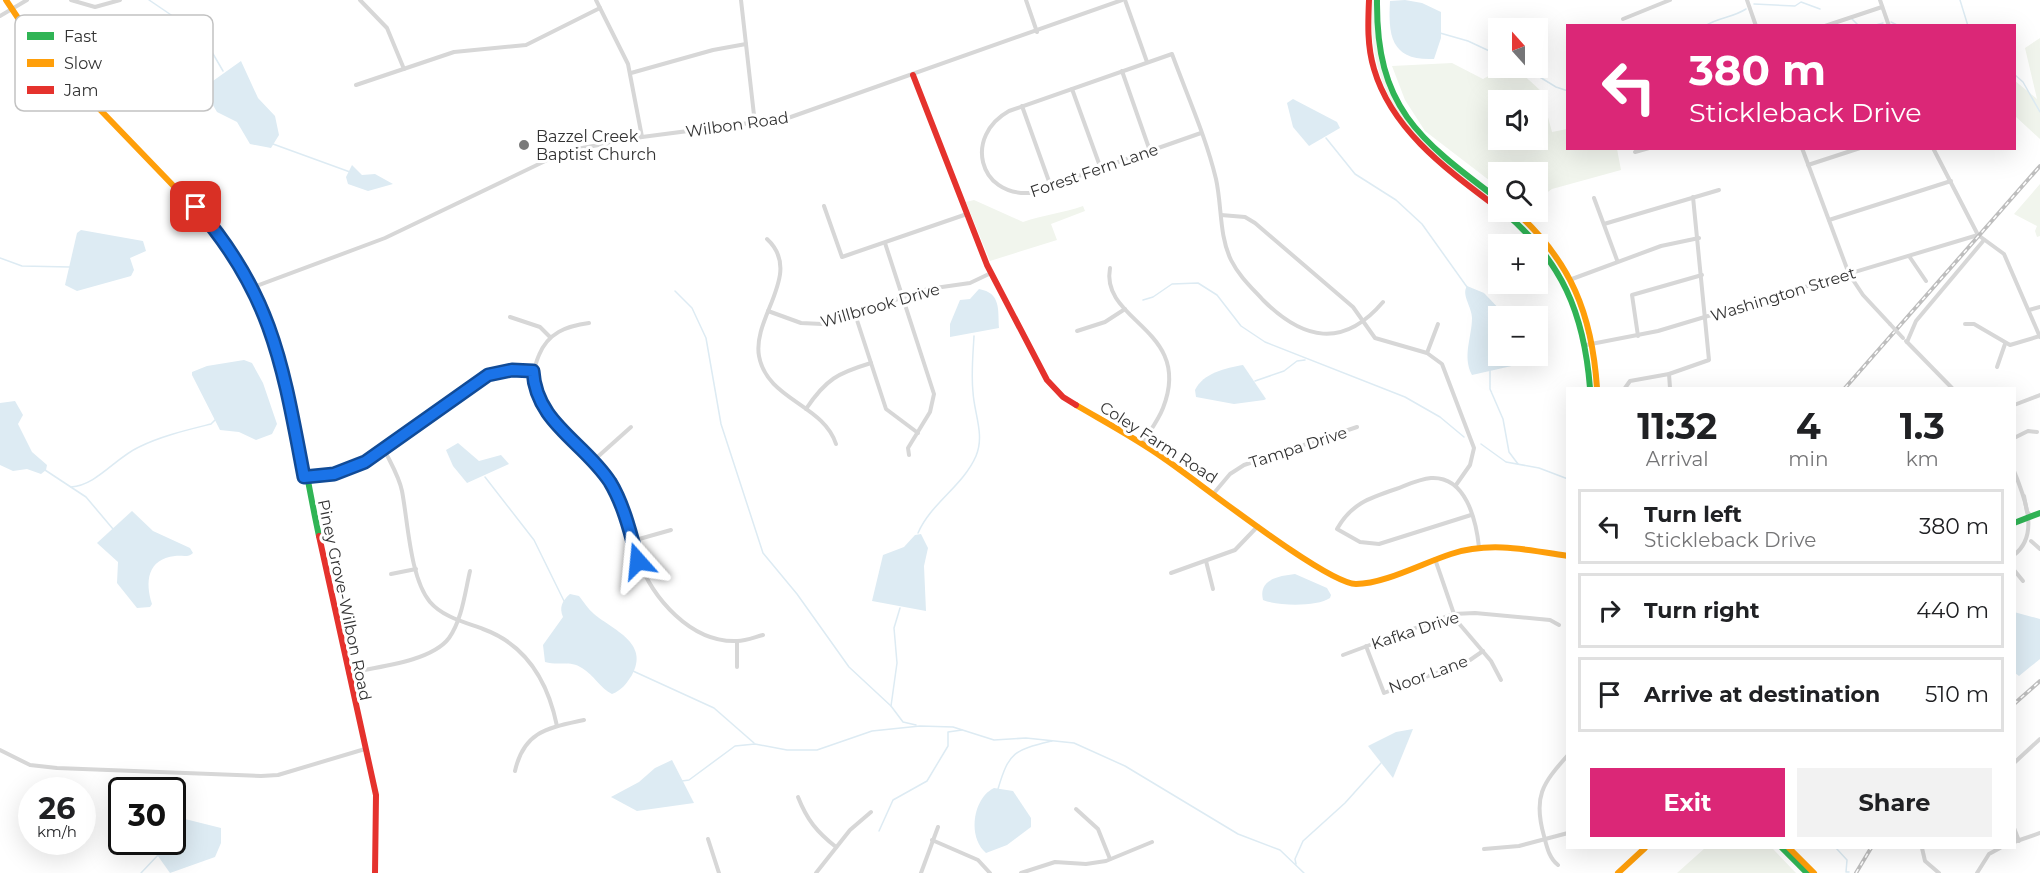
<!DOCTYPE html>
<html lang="en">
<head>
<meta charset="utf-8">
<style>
	body { margin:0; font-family:Montserrat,sans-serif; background:#f2f2f2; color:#202124; height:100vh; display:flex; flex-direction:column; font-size:22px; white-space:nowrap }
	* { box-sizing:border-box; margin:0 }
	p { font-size:20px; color:#757577 }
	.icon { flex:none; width:33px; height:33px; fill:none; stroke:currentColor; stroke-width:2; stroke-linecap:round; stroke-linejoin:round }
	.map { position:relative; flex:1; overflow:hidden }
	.drawer { position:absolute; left:1566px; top:387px; width:450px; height:462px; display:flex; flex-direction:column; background:#fff; border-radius:0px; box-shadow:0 6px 24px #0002 }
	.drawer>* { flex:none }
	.guide { position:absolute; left:1566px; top:24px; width:450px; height:126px; border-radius:0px; box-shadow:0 6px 24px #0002; background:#db2777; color:#fff; overflow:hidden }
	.needle { width:39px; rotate:339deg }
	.controls { position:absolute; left:1488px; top:18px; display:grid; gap:12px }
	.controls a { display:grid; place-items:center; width:60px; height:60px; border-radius:0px; background:#fff; box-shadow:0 6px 24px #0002; font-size:30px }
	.speed { position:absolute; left:18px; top:777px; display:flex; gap:12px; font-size:30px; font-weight:700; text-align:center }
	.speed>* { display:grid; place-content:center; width:78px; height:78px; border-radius:50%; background:#fff; box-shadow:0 6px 24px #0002; line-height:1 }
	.speed small { font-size:15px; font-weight:400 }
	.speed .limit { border:3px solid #111; border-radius:9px; background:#fff; color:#111 }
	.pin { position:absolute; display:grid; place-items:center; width:51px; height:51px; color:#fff; margin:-26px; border-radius:12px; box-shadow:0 3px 9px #0006 }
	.me { position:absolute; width:66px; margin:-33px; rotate:342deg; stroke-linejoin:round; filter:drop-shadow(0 0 4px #0008) }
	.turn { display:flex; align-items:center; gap:21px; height:126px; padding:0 24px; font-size:27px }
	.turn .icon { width:78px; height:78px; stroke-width:2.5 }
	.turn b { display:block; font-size:42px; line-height:51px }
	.eta { display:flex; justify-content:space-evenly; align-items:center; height:102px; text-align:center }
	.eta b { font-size:36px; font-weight:700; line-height:42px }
	.button { display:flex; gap:12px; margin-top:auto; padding:12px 24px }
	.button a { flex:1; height:69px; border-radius:0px; background:#db2777; color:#fff; font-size:24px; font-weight:700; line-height:69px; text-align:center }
	.button a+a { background:#f2f2f2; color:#202124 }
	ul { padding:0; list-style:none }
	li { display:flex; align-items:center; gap:18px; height:75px; margin:0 12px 9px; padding:0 12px; border:3px solid #e0e0e0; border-radius:0px }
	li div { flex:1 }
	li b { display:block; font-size:22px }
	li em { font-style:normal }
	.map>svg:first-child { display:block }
	.green { fill:#f1f5ed; fill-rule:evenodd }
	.water { fill:#ddebf3 }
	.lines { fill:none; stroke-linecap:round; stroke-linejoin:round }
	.stream { stroke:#ddebf3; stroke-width:1.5 }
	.street { stroke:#d7d7d7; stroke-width:4 }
	.fast { stroke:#30b455; stroke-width:6 }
	.slow { stroke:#ff9f0a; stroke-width:6 }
	.jam { stroke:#e5322d; stroke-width:6 }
	.rail-casing { stroke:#bebebe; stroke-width:4 }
	.rail { stroke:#fff; stroke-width:1.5; stroke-dasharray:4.5; stroke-linecap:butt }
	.street-bridge { stroke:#d7d7d7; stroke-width:4 }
	.route-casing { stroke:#114b97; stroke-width:15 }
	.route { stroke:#1a73e8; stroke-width:10 }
	.poi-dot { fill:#7a7a7a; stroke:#fff; stroke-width:2 }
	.labels { text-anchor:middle; stroke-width:6; stroke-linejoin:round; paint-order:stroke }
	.street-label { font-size:16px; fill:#333; stroke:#fff }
	.poi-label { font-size:16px; fill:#333; stroke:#fff; text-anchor:start }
	.key { fill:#fff; stroke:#c2c2c2; stroke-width:1.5 }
	.key-label { font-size:16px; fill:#333 }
</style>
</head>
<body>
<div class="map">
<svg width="2040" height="873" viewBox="0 0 2040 873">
	<rect width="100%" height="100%" fill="#fff"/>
	<g class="green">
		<path d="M1372 0H1375C1373 25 1376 45 1383 68 1402 137 1445 161 1498 201V205C1421 146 1366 107 1372 0Z"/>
		<polygon points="2040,38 2040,139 2015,116 2014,80 2037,99 2025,48"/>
		<path d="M1452 63 1483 79 1503 68 1518 70 1541 91 1552 132 1567 129 1568 148 1617 149 1621 170 1552 189 1538 199V172H1498V187L1425 131 1405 100 1392 66ZM1538 100V140H1498V100Z"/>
		<polygon points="2040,184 2040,236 2037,237 2035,231 2037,226 2014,214"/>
		<path d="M974 200 1023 222C1043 215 1063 213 1083 206L1085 211 1051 224 1057 240 990 261 966 202Z"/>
		<polygon points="1705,848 1772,848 1796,873 1677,873"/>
	</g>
	<g class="water">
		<path d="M1405 0 1422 3 1441 12V38L1434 59C1391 61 1388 36 1390 1Z"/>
		<polygon points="241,61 258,98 275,116 279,135 271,148 250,144 237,122 217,112 203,88"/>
		<polygon points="1293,99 1337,122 1340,128 1309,146 1293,127 1287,103"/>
		<polygon points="352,165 362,175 375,174 393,184 368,191 348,184 346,177"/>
		<polygon points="81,230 143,241 146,251 130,258 134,270 131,276 77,291 65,285 77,233"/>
		<path d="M1467 286 1484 293 1505 315 1498 316V356H1516V365L1472 375C1462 356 1472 337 1472 318 1472 307 1461 295 1467 286Z"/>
		<path d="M979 289C1001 293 998 309 999 328L950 337V324L960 300 970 299Z"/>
		<polygon points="244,360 252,363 263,383 277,424 272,434 256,440 239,432 220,430 192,375 192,372 207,366"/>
		<path d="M1243 365 1266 399 1264 400 1234 404 1196 397 1195 390C1203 373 1226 368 1243 365Z"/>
		<polygon points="15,401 23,415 18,424 32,452 47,465 46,470 41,474 27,469 13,471 0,465 0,403"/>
		<polygon points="458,443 479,461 501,455 509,464 467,483 453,466 446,450"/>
		<path d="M132 511 153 531 190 548 193 553C188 558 182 555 175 556 147 559 145 582 152 604L150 607 137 608 117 583 118 562 97 543Z"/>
		<polygon points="921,534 928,548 924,566 926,611 872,601 883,555 904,547 915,535"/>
		<path d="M1295 574 1327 588 1331 595 1330 598C1317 607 1277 606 1263 600 1258 579 1279 576 1295 574Z"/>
		<path d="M570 594 579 596C584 602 588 609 594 614 613 630 650 643 632 675 626 684 622 690 612 694 600 688 594 675 582 668 570 660 558 666 545 662L543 645 563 617C559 607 562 601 570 594Z"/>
		<polygon points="2014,612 2040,619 2040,659 2019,676 2015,673"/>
		<polygon points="1413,729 1393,778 1368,746 1396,732"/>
		<polygon points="672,760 694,803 637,811 611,797 639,782 655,768"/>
		<path d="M994 788 1013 791 1031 818V827L1007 845 986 853C967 837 973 798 994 788Z"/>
		<polygon points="185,819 221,828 221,843 215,857 170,873 148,842 172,842 173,820"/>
	</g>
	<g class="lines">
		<g class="stream">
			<polyline points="149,0 180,21 198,28 223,71"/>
			<polyline points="1960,0 1968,26"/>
			<polyline points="1754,4 1795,6 1801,2 1820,9"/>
			<polyline points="1852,19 1859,26"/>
			<polyline points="1891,22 1899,26"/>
			<path d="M1705 26C1719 17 1732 18 1746 9"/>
			<polyline points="1872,26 1883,23"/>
			<polyline points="1440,33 1468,41 1498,55"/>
			<polyline points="1525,68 1556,87 1568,91"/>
			<polyline points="2014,74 2023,82 2040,112"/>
			<polyline points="1326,138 1355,174 1396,200 1422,224 1467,287"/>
			<polyline points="273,144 350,172"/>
			<polyline points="0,258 22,266 70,267"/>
			<polyline points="675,291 692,308 706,338 721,424 763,553 797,594 849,667 891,706"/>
			<polyline points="1143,300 1153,297 1172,284 1198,283 1217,295 1241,326 1265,342 1405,397 1440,417 1464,437"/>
			<polyline points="1490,369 1490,389 1503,419 1509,452 1518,464"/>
			<polyline points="1255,381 1284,371 1297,361 1305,360"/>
			<polyline points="1481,444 1506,462 1539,468 1568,479"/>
			<polyline points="45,470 86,497 113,529"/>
			<polyline points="485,477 534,540 564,601"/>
			<path d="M71 487C97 485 115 458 139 447 161 436 187 430 211 424L215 420"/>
			<path d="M918 533C931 503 963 486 976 456 985 435 974 413 973 392 971 374 973 355 974 336"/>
			<polyline points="900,608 894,628 897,663 891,706 903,722 916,725"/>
			<polyline points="633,671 714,708 754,743"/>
			<polyline points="682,781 689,780 735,746 755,744 787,750 817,750 872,731 920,726 953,727 994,740 1026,738 1074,743 1125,766 1238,834 1280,850 1304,873"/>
			<path d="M998 789C1009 751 1015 750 1052 741"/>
			<polyline points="879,831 893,800 927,781 948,746 948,732 962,730"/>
			<polyline points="1836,848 1847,860 1846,872 1849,872"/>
			<polyline points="1296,864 1295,859 1303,841 1345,803 1381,763"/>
			<polyline points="141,873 159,854"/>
		</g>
		<g class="street">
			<polyline points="71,0 95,7 120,0"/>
			<polyline points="360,0 387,28 404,69"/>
			<polyline points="596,0 628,64 642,137"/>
			<polyline points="741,0 755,124"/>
			<polyline points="1026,0 1037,32"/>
			<polyline points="1125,0 1147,62"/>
			<polyline points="1747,0 1756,26"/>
			<polyline points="1880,0 1889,26"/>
			<polyline points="0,16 27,0"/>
			<polyline points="1623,19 1670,0"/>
			<polyline points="1825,26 1882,7"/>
			<polyline points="1122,71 1150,151"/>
			<polyline points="631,73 713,50 746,44"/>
			<polyline points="356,85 454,52 526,45 600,8"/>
			<polyline points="1072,89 1101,169"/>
			<polyline points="1022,106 1051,187"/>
			<path d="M1201 133 1030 193C978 196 964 136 1009 111L1172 54C1187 95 1206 137 1216 179 1222 206 1219 235 1231 260 1239 276 1251 287 1263 300 1303 340 1343 349 1383 302"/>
			<polyline points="1802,148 1849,274 1863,295 1890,324"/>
			<polyline points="1933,148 1978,235 2004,254 2040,337"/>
			<polyline points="1635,152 1649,148"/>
			<polyline points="1808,165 1860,148"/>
			<polyline points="1594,198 1617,260"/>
			<polyline points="824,206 842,257 967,214"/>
			<polyline points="1221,215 1245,217 1255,223 1353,307 1375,338 1427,353 1442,364 1474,448 1470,465 1456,485"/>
			<polyline points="1829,220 1951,181"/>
			<polyline points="1604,224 1719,190"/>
			<path d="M767 239C804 273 752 317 759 356 767 400 823 404 836 444"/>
			<polyline points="885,243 934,394 930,412 908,448 909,455"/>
			<polyline points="1909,256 1926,281"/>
			<path d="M1110 268C1100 322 1194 329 1163 408 1158 421 1149 432 1142 444"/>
			<polyline points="1572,279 1661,246 1699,238"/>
			<polyline points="254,287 385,238 566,151 642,137 788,118 1122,0"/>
			<polyline points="2029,310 2040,307"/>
			<polyline points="768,311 801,323 822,324 928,289 970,283 991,273"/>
			<polyline points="855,314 886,409 918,433"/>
			<polyline points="510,317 540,327 550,337"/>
			<path d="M589 323C566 326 548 333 539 355 515 409 584 443 609 482 624 504 629 533 638 558 652 598 691 643 737 641 746 641 755 637 763 635"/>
			<polyline points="1965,324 1974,324 2010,345 2040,336"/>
			<polyline points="1077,331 1105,322 1125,309"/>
			<polyline points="1638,336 1632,295 1702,275"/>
			<polyline points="1906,341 1952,388"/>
			<polyline points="1907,342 1916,321 1984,240"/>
			<polyline points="1586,345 1658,331 1978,235"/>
			<polyline points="1427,353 1438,324"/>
			<polyline points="1997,367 2005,344"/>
			<polyline points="1669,374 1670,388"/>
			<polyline points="1625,388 1630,381 1669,374 1709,360 1693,197"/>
			<polyline points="2014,405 2040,395"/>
			<path d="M806 409C826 379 838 373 871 363"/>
			<polyline points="2014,438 2028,431 2037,432"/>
			<path d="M384 449C390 462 399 476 402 491 408 522 410 578 430 602 443 617 464 622 483 629 527 645 548 682 557 726"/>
			<polyline points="593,461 631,427"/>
			<path d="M2014 471C2025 498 2040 535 2014 555"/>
			<polyline points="305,477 334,474 365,462 488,375 512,370 533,371"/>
			<polyline points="1214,493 1230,474 1244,465 1357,427"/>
			<polyline points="2024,496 2027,512 2031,516"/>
			<path d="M1471 515 1379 544 1360 542 1337 529C1351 504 1369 498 1396 489 1407 485 1419 479 1431 478 1466 476 1476 520 1479 547"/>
			<polyline points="632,541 671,530"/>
			<polyline points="2031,541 2040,549"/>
			<polyline points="1435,559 1456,620 1491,661 1501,680"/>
			<polyline points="1206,561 1213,589"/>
			<polyline points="2014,570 2023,581"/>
			<polyline points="1171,573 1235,550 1258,526"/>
			<polyline points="391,574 416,569"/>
			<polyline points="1366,646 1384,693 1470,660 1483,651"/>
			<polyline points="1343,655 1453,614 1475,613 1550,620 1559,625"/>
			<polyline points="737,667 737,641"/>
			<path d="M348 673C376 667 431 662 449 638 462 620 465 592 470 571"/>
			<polyline points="0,750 30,765 57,768 261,776 278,775 365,749"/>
			<polyline points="2014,763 2040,739"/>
			<path d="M515 771C524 731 548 728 584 720"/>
			<path d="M798 797C807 820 817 832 836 847"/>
			<polyline points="1076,809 1098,829 1110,859"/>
			<polyline points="2014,828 2019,841"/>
			<polyline points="708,839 719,873"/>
			<polyline points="932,840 978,860 990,873"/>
			<polyline points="2014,842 2040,833"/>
			<polyline points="1922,848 1925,861 1939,873"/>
			<polyline points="1484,849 1519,846 1568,833"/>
			<path d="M1558 865C1549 858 1547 847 1544 836 1533 797 1542 784 1568 755"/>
			<polyline points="816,873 850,830 871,812"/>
			<polyline points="921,873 938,827"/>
			<polyline points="1021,873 1055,862 1086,864 1106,861 1152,842"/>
			<polyline points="1977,873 1989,854 2000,848"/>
		</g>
		<g class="fast">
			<path d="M1377 0C1376 107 1418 139 1498 199"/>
			<path d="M1504 212C1562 261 1584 313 1590 388"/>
			<path d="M236 260C289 339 299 444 319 536"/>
			<polyline points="2014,523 2040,513"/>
			<polyline points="1782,848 1807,873"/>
		</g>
		<g class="slow">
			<polyline points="6,0 32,39 215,229 236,260"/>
			<path d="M1516 212C1571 262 1592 314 1597 388"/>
			<path d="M1076 405C1105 422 1135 438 1162 457 1195 479 1326 584 1356 584 1384 584 1423 563 1451 554 1490 541 1529 550 1568 556"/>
			<polyline points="1789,848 1814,873"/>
			<polyline points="1618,873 1645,848"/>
		</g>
		<g class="jam">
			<path d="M1369 0C1368 23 1367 46 1374 69 1392 131 1449 171 1498 208"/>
			<polyline points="913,75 987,265 1047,380 1063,397 1076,405"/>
			<polyline points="319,536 376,795 375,873"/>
		</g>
		<defs>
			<g id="rail">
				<polyline points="1845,388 2040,166"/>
				<polyline points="2014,704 2040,681"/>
				<polyline points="1856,873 1871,848"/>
			</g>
		</defs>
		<use href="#rail" class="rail-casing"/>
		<use href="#rail" class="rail"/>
		<polyline class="street-bridge" points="1890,324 1903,338"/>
	</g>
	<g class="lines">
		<defs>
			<path id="route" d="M196 207C273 295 283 367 304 477L334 474 365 462 488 375 512 370 533 371C536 423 584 442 610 482 624 505 631 535 638 561"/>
		</defs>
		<use href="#route" class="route-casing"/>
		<use href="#route" class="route"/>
	</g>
	<circle class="poi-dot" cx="524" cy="145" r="6"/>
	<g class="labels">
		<g class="street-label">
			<text transform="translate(737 124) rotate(-8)" y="6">Wilbon Road</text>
			<text transform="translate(1094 170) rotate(-19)" y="6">Forest Fern Lane</text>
			<text transform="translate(1783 294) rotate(-17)" y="6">Washington Street</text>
			<text transform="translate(880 305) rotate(-16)" y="6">Willbrook Drive</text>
			<text transform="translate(1159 442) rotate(33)" y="6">Coley Farm Road</text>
			<text transform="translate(1298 447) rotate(-18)" y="6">Tampa Drive</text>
			<text transform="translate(345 600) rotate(78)" y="6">Piney Grove-Wilbon Road</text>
			<text transform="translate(1415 630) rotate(-18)" y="6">Kafka Drive</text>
			<text transform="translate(1428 674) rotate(-20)" y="6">Noor Lane</text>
		</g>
		<g class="poi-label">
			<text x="536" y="142">Bazzel Creek<tspan x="536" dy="18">Baptist Church</tspan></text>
		</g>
	</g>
	<rect x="15" y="15" width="198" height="96" rx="9" class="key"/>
	<rect x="27" y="32" width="27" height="8" fill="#30b455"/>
	<rect x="27" y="59" width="27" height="8" fill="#ff9f0a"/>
	<rect x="27" y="86" width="27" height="8" fill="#e5322d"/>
	<g class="key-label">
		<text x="64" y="42">Fast</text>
		<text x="64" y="69">Slow</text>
		<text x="64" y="96">Jam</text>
	</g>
</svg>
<div class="controls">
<a><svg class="needle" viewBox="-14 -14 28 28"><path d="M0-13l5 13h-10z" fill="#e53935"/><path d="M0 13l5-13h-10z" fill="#757577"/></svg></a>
<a><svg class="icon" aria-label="sound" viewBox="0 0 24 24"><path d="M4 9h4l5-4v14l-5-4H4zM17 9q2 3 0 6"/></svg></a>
<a><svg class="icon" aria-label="search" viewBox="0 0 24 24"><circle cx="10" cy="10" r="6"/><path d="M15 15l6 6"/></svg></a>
<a>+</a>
<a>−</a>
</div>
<div class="speed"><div>26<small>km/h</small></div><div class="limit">30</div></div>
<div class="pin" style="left:196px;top:207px;background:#d93025"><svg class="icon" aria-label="arrive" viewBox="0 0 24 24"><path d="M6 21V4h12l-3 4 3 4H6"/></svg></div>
<svg class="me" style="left:638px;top:561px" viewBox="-20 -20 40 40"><path d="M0-17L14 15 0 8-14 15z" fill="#1a73e8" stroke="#fff" stroke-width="4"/></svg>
<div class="guide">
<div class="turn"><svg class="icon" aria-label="left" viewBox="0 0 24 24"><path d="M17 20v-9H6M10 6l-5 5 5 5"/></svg><div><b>380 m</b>Stickleback Drive</div></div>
</div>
<section class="drawer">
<div class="eta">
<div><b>11:32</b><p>Arrival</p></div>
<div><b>4</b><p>min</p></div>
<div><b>1.3</b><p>km</p></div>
</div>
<ul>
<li><svg class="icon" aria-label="left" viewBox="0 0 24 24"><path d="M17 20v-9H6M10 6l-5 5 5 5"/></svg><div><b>Turn left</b><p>Stickleback Drive</p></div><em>380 m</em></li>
<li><svg class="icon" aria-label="right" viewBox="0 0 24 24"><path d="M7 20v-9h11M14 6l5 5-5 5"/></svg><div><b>Turn right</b></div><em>440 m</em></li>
<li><svg class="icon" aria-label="arrive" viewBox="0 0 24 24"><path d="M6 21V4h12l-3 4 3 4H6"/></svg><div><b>Arrive at destination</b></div><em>510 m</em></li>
</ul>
<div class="button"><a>Exit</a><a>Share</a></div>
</section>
</div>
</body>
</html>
